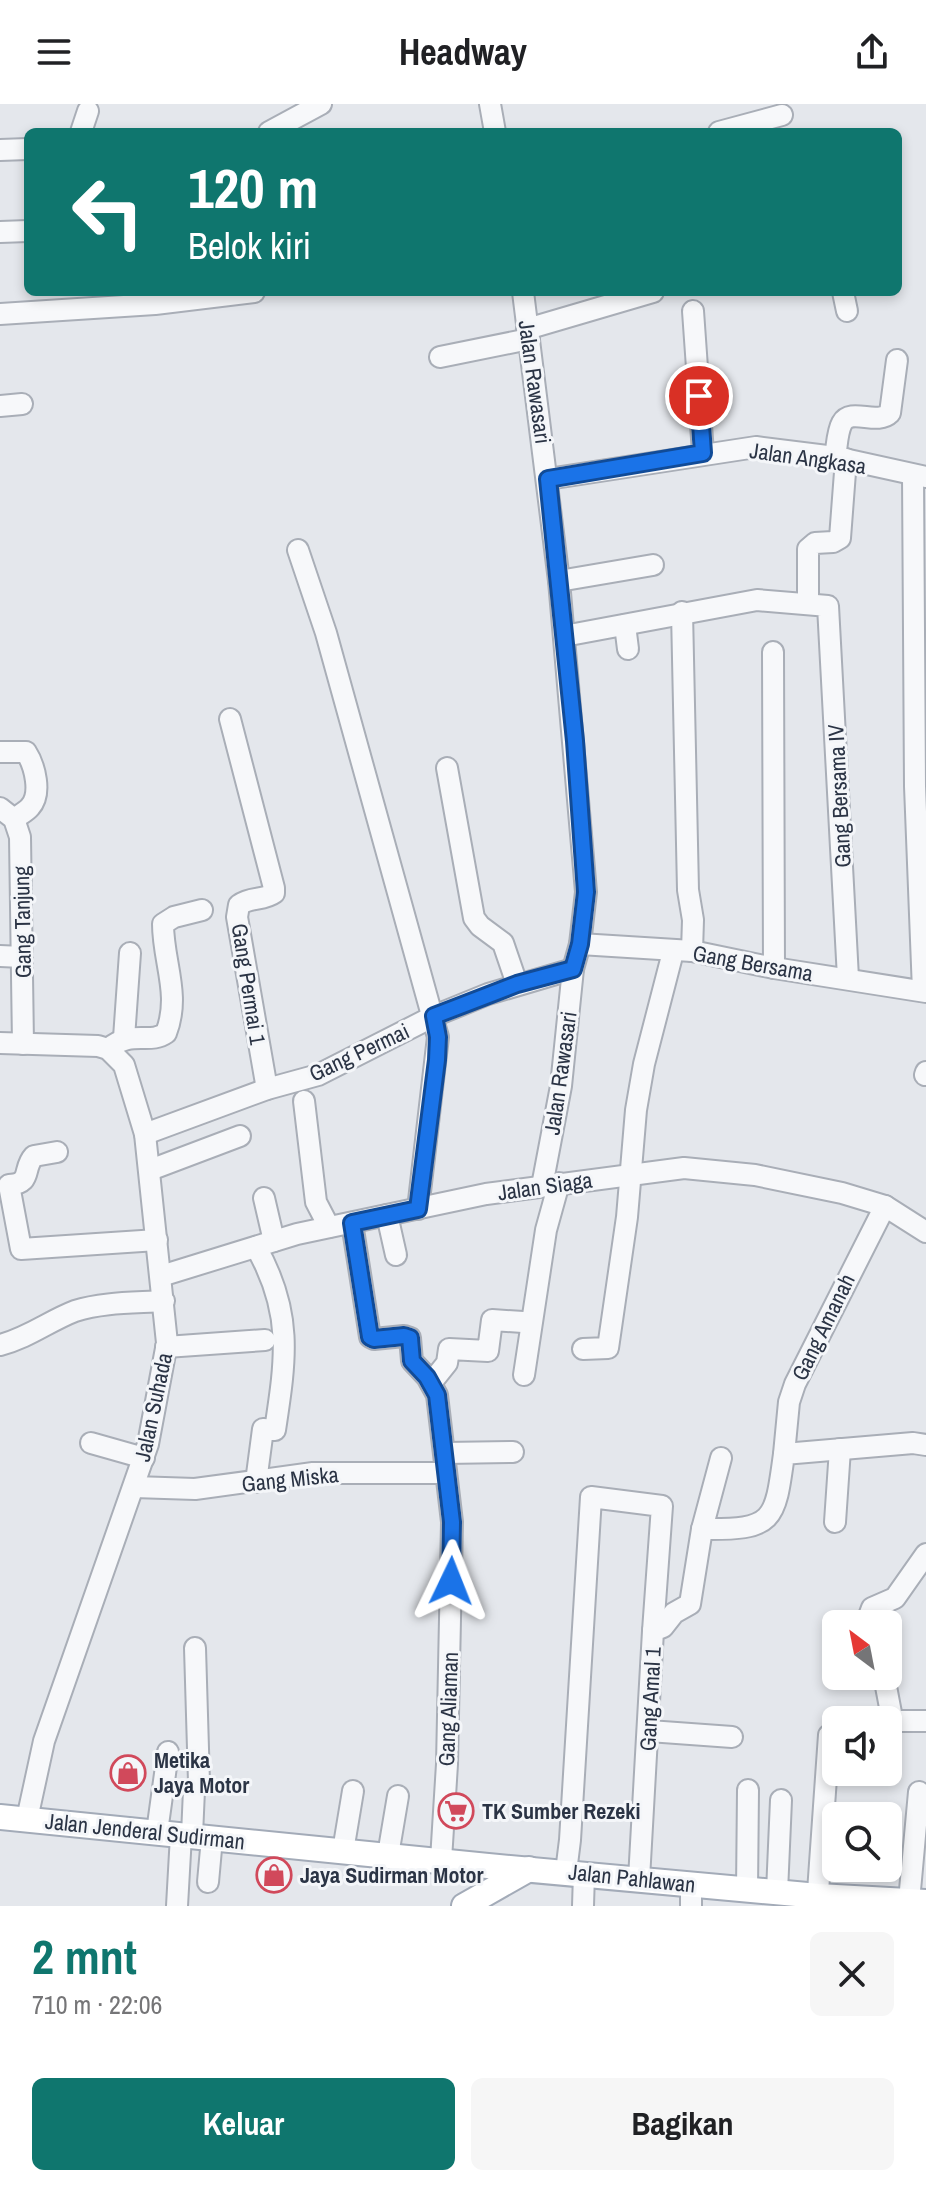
<!DOCTYPE html>
<html lang="id">
<head>
<meta charset="utf-8">
<style>
	body { margin:0; font-family:"Archivo Narrow",sans-serif; background:#f6f6f6; color:#202124; height:100vh; display:flex; flex-direction:column; font-size:30px; white-space:nowrap }
	* { box-sizing:border-box; margin:0 }
	p { font-size:26px; color:#757577 }
	.icon { flex:none; width:44px; height:44px; fill:none; stroke:currentColor; stroke-width:2; stroke-linecap:round; stroke-linejoin:round }
	.map { position:relative; height:1802px; overflow:hidden }
	.side { display:flex; flex-direction:column; background:#fff; flex:1 }
	.side>* { flex:none }
	.hud { position:absolute; left:24px; top:24px; width:878px; height:168px; border-radius:12px; box-shadow:0 4px 12px #0003; background:#0f766e; color:#fff; overflow:hidden }
	.needle { width:52px; rotate:328deg }
	.controls { position:absolute; left:822px; top:1506px; display:grid; gap:16px }
	.controls a { display:grid; place-items:center; width:80px; height:80px; border-radius:12px; background:#fff; box-shadow:0 4px 12px #0003; font-size:40px }
	.pin { position:absolute; display:grid; place-items:center; width:68px; height:68px; color:#fff; margin:-34px; border:4px solid #fff; border-radius:50%; box-shadow:0 2px 8px #0007 }
	.me { position:absolute; width:88px; margin:-44px; rotate:2deg; stroke-linejoin:round; filter:drop-shadow(0 0 6px #0008) }
	.turn { display:flex; align-items:center; gap:28px; height:168px; padding:0 32px; font-size:36px }
	.turn .icon { width:104px; height:104px; stroke-width:2.5 }
	.turn b { display:block; font-size:56px; line-height:68px }
	.round { display:grid; place-items:center; flex:none; width:84px; height:84px; border-radius:12px; background:#f6f6f6 }
	.head { display:flex; align-items:center; justify-content:space-between; height:136px; padding:0 32px }
	h1 { font-size:48px; font-weight:800; line-height:60px; color:#0f766e }
	.cta { display:flex; gap:16px; margin-top:auto; padding:16px 32px }
	.cta a { flex:1; height:92px; border-radius:12px; background:#0f766e; color:#fff; font-size:32px; font-weight:800; line-height:92px; text-align:center }
	.cta a+a { background:#f6f6f6; color:#202124 }
	header { display:flex; justify-content:space-between; align-items:center; height:104px; padding:0 32px; background:#fff; font-size:36px; font-weight:800 }
	.map>svg:first-child { display:block }
	.lines { fill:none; stroke-linecap:round; stroke-linejoin:round }
	.minor-casing { stroke:#a9aeb7; stroke-width:24 }
	.major-casing { stroke:#a3abb8; stroke-width:28 }
	.minor { stroke:#f7f8fa; stroke-width:20 }
	.major { stroke:#fff; stroke-width:24 }
	.route-casing { stroke:#114b97; stroke-width:20 }
	.route { stroke:#1a73e8; stroke-width:14 }
	.labels { text-anchor:middle; stroke-width:6; stroke-linejoin:round; paint-order:stroke }
	.street-label { font-size:22px; fill:#2b3445; stroke:#f4f6f9 }
	.poi-label { font-size:22px; font-weight:bold; fill:#2b3445; stroke:#f4f6f9; text-anchor:start }
</style>
</head>
<body>
<header><svg class="icon" aria-label="menu" viewBox="0 0 24 24"><path d="M4 6h16M4 12h16M4 18h16"/></svg>Headway<svg class="icon" aria-label="share" viewBox="0 0 24 24"><path d="M12 15V3M7 8l5-5 5 5M5 13v7h14v-7"/></svg></header>
<div class="map">
<svg width="926" height="1802" viewBox="0 0 926 1802">
	<rect width="100%" height="100%" fill="#e4e7ec"/>
	<g class="lines">
		<defs>
			<g id="minor">
				<polyline points="490,0 495,28"/>
				<polyline points="81,28 88,7"/>
				<polyline points="269,28 321,0"/>
				<polyline points="719,28 782,11"/>
				<polyline points="0,46 28,45"/>
				<polyline points="0,128 28,127"/>
				<polyline points="523,188 559,477 586,788 580,840 573,865 561,982 542,1082"/>
				<polyline points="843,188 847,207"/>
				<polyline points="693,207 703,349"/>
				<polyline points="0,210 155,200 254,188"/>
				<polyline points="527,225 653,188"/>
				<polyline points="440,253 529,235"/>
				<polyline points="0,302 22,300"/>
				<path d="M835 353C837 343 837 328 842 319 851 303 877 322 890 309L897 256"/>
				<polyline points="913,372 915,682 923,887"/>
				<polyline points="548,375 756,343 835,353 926,373"/>
				<polyline points="298,446 326,529 438,933 418,1105"/>
				<polyline points="559,477 653,461"/>
				<polyline points="808,499 808,445 815,439 833,438 840,434 846,355"/>
				<polyline points="682,508 688,786 693,816 692,847"/>
				<polyline points="625,521 628,545"/>
				<polyline points="564,532 757,496 828,502 848,874"/>
				<polyline points="773,548 774,864"/>
				<path d="M230 615 274 784V789C263 797 251 792 239 801L237 813 267 985"/>
				<path d="M0 648H26C35 662 42 690 30 703 26 708 19 711 14 715"/>
				<polyline points="447,664 474,814 480,822 503,839 517,880"/>
				<polyline points="0,704 14,715 20,733 23,940"/>
				<polyline points="580,840 692,847 774,864 926,888"/>
				<polyline points="0,852 22,853"/>
				<polyline points="124,934 130,849"/>
				<polyline points="0,939 98,942 108,945 124,961 145,1030 167,1239 148,1340 44,1637 27,1715"/>
				<path d="M108 945C132 925 149 941 166 929 181 891 163 858 163 820L174 813 202 806"/>
				<polyline points="925,971 926,968"/>
				<polyline points="304,997 316,1098 329,1123"/>
				<polyline points="145,1030 267,985 318,971 434,912 488,890 573,865"/>
				<path d="M57 1048 34 1052C22 1065 33 1079 9 1081L21 1145 157 1136"/>
				<polyline points="150,1066 240,1032"/>
				<polyline points="264,1094 274,1137"/>
				<polyline points="387,1111 396,1151"/>
				<polyline points="352,1119 370,1233 374,1235 404,1232 410,1234 412,1257 427,1273 437,1291 452,1418 447,1660 441,1756"/>
				<path d="M256 1143C293 1208 286 1254 275 1326L263 1325 256 1378"/>
				<polyline points="161,1172 297,1130 486,1090 684,1064 755,1071 842,1089 885,1102 926,1128"/>
				<path d="M0 1241C28 1234 49 1217 75 1207 103 1198 135 1199 164 1197"/>
				<polyline points="166,1243 265,1236"/>
				<polyline points="583,1245 608,1244 627,1113 636,1006 644,960 673,848"/>
				<polyline points="524,1271 546,1126 559,1079"/>
				<polyline points="431,1279 447,1259 449,1245 488,1247 492,1216 523,1218"/>
				<polyline points="91,1339 144,1354"/>
				<polyline points="445,1349 513,1348"/>
				<polyline points="784,1350 789,1298 795,1280 885,1102"/>
				<polyline points="134,1383 195,1385 313,1369 446,1369"/>
				<polyline points="835,1418 840,1345"/>
				<polyline points="702,1425 721,1354"/>
				<polyline points="872,1520 869,1512 872,1504 895,1494 926,1450"/>
				<polyline points="884,1572 892,1614 899,1617 926,1617"/>
				<polyline points="649,1627 732,1633"/>
				<polyline points="157,1728 168,1648"/>
				<polyline points="192,1731 194,1686 199,1678 195,1544"/>
				<polyline points="343,1747 353,1687"/>
				<polyline points="388,1751 398,1692"/>
				<polyline points="566,1768 570,1736 591,1393 662,1402 653,1527"/>
				<path d="M639 1775 653 1527 663 1523 674 1509 690 1500 702 1425C774 1426 775 1418 784 1350L913 1339 926 1341"/>
				<polyline points="208,1778 212,1734"/>
				<polyline points="691,1780 691,1802"/>
				<polyline points="747,1786 748,1686"/>
				<polyline points="777,1788 781,1696"/>
				<polyline points="909,1797 919,1688"/>
				<polyline points="177,1802 181,1731"/>
				<polyline points="583,1802 584,1770"/>
				<polyline points="817,1802 829,1631"/>
			</g>
			<g id="major">
				<polyline points="0,1713 488,1762 818,1792 926,1798"/>
				<polyline points="464,1802 529,1765"/>
			</g>
		</defs>
		<use href="#minor" class="minor-casing"/>
		<use href="#major" class="major-casing"/>
		<use href="#minor" class="minor"/>
		<use href="#major" class="major"/>
	</g>
	<g class="lines">
		<defs>
			<polyline id="route" points="451,1477 452,1418 437,1291 427,1273 412,1257 410,1234 404,1232 374,1235 370,1233 352,1119 418,1105 437,956 438,933 434,912 517,880 573,865 580,840 586,788 575,637 548,375 703,349 699,292"/>
		</defs>
		<use href="#route" class="route-casing"/>
		<use href="#route" class="route"/>
	</g>
	<defs>
		<symbol id="shop-ring" viewBox="-11 -11 22 22"><circle r="9.5" fill="#f4f6f9" stroke="#d1495b" stroke-width="1.5"/><path d="M-5-2.5h2.3a2.7 3.5 0 0 1 5.4 0H5L5.5 6h-11ZM-1.5-2.5h3a1.5 2.3 0 0 0-3 0Z" fill="#d1495b"/></symbol>
		<symbol id="supermarket-ring" viewBox="-11 -11 22 22"><circle r="9.5" fill="#f4f6f9" stroke="#d1495b" stroke-width="1.5"/><path d="M-6-5.5h2.5l.6 2H6L4.5 2H-2.5L-4.4-4H-6ZM-1.5 3.2a1.3 1.3 0 1 0 .1 0ZM3 3.2a1.3 1.3 0 1 0 .1 0Z" fill="#d1495b"/></symbol>
	</defs>
	<g fill-rule="evenodd">
		<use href="#shop-ring" x="108" y="1649" width="40" height="40"/>
		<use href="#supermarket-ring" x="436" y="1687" width="40" height="40"/>
		<use href="#shop-ring" x="254" y="1751" width="40" height="40"/>
	</g>
	<g class="labels">
		<g class="street-label">
			<text transform="translate(535 278) rotate(82)" y="8">Jalan Rawasari</text>
			<text transform="translate(808 354) rotate(8)" y="8">Jalan Angkasa</text>
			<text transform="translate(839 692) rotate(-93)" y="8">Gang Bersama IV</text>
			<text transform="translate(22 818) rotate(-91)" y="8">Gang Tanjung</text>
			<text transform="translate(753 859) rotate(10)" y="8">Gang Bersama</text>
			<text transform="translate(249 880) rotate(81)" y="8">Gang Permai 1</text>
			<text transform="translate(359 948) rotate(-25)" y="8">Gang Permai</text>
			<text transform="translate(560 969) rotate(-82)" y="8">Jalan Rawasari</text>
			<text transform="translate(545 1082) rotate(-8)" y="8">Jalan Siaga</text>
			<text transform="translate(823 1223) rotate(-64)" y="8">Gang Amanah</text>
			<text transform="translate(153 1303) rotate(-78)" y="8">Jalan Suhada</text>
			<text transform="translate(290 1375) rotate(-6)" y="8">Gang Miska</text>
			<text transform="translate(650 1595) rotate(-87)" y="8">Gang Amal 1</text>
			<text transform="translate(448 1605) rotate(-88)" y="8">Gang Aliaman</text>
			<text transform="translate(145 1727) rotate(6)" y="8">Jalan Jenderal Sudirman</text>
			<text transform="translate(632 1774) rotate(6)" y="8">Jalan Pahlawan</text>
		</g>
		<g class="poi-label">
			<text x="154" y="1664">Metika<tspan x="154" dy="25">Jaya Motor</tspan></text>
			<text x="482" y="1715">TK Sumber Rezeki</text>
			<text x="300" y="1779">Jaya Sudirman Motor</text>
		</g>
	</g>
</svg>
<div class="controls">
<a><svg class="needle" viewBox="-14 -14 28 28"><path d="M0-13l5 13h-10z" fill="#e53935"/><path d="M0 13l5-13h-10z" fill="#757577"/></svg></a>
<a><svg class="icon" aria-label="sound" viewBox="0 0 24 24"><path d="M4 9h4l5-4v14l-5-4H4zM17 9q2 3 0 6"/></svg></a>
<a><svg class="icon" aria-label="search" viewBox="0 0 24 24"><circle cx="10" cy="10" r="6"/><path d="M15 15l6 6"/></svg></a>
</div>
<div class="pin" style="left:699px;top:292px;background:#d93025"><svg class="icon" aria-label="arrive" viewBox="0 0 24 24"><path d="M6 21V4h12l-3 4 3 4H6"/></svg></div>
<svg class="me" style="left:451px;top:1477px" viewBox="-20 -20 40 40"><path d="M0-17L14 15 0 8-14 15z" fill="#1a73e8" stroke="#fff" stroke-width="4"/></svg>
<div class="hud">
<div class="turn"><svg class="icon" aria-label="left" viewBox="0 0 24 24"><path d="M17 20v-9H6M10 6l-5 5 5 5"/></svg><div><b>120 m</b>Belok kiri</div></div>
</div>
</div>
<section class="side">
<div class="head"><div><h1>2 mnt</h1><p>710 m · 22:06</p></div><a class="round"><svg class="icon" aria-label="close" viewBox="0 0 24 24"><path d="M6 6l12 12M18 6L6 18"/></svg></a></div>
<div class="cta"><a>Keluar</a><a>Bagikan</a></div>
</section>
</body>
</html>
